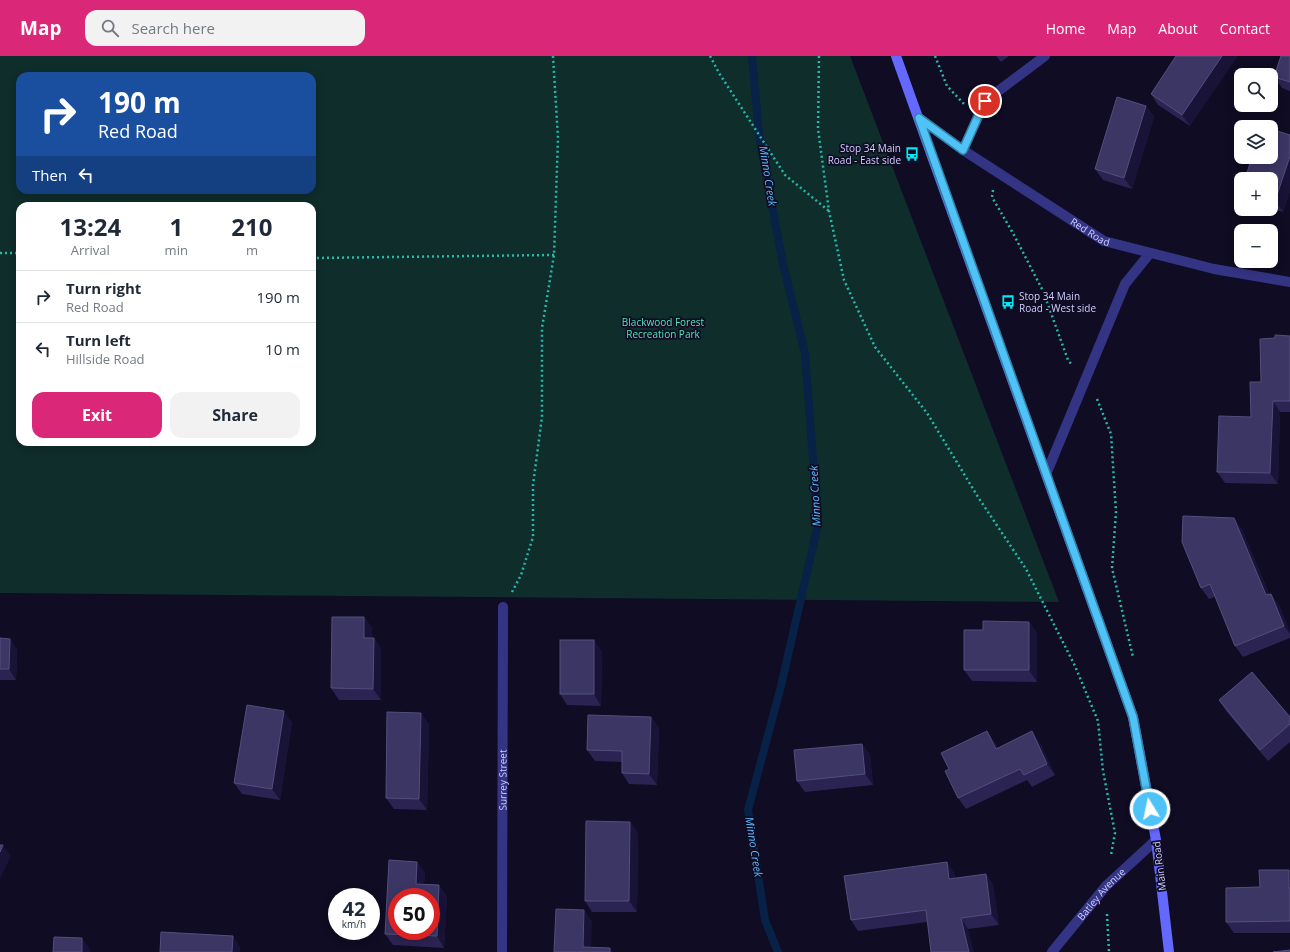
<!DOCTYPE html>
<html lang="en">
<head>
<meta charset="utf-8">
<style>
	body { margin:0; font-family:"Open Sans",sans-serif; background:#f2f2f3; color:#1f2937; height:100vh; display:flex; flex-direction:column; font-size:15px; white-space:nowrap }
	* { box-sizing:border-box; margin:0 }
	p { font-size:13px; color:#747a83 }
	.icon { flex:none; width:22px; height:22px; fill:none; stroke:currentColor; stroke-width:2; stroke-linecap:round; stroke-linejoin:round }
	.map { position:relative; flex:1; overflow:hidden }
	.details { position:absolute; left:16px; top:146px; width:300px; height:244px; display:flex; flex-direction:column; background:#fff; border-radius:12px; box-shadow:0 2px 10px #0003 }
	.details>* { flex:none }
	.banner { position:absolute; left:16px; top:16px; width:300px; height:122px; border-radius:12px; box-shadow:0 2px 10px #0003; background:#1a4fa0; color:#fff; overflow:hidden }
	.tools { position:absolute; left:1234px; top:12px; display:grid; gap:8px }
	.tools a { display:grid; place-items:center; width:44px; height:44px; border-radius:8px; background:#fff; box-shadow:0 2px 10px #0003; font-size:20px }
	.speed { position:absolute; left:328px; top:832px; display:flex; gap:8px; font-size:20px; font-weight:700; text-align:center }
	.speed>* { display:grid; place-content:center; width:52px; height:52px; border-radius:50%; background:#fff; box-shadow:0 2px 10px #0003; line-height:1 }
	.speed small { font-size:10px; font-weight:400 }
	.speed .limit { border:6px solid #d22; background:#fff; color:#111 }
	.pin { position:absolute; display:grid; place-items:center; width:34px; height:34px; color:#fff; margin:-17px; border:2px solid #fff; border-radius:50%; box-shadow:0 1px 4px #0007 }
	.me { position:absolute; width:44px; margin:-22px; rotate:350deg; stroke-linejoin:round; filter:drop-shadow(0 0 3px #0008) }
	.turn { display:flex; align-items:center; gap:14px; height:84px; padding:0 16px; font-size:18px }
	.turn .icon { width:52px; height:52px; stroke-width:2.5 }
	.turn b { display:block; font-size:28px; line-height:34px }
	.then { display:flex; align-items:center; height:38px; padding:0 16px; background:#0003; gap:8px; font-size:15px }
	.eta { display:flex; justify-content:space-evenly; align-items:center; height:68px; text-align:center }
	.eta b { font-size:24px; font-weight:700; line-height:28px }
	.button { display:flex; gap:8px; margin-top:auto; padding:8px 16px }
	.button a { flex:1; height:46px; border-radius:12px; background:#db2777; color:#fff; font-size:16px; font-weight:700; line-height:46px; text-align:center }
	.button a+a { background:#f2f2f3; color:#1f2937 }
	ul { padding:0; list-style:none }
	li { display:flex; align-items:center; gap:12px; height:52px; padding:0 16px; border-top:1px solid #e0e1e3 }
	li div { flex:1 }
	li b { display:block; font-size:15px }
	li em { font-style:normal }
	header { display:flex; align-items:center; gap:24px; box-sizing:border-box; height:56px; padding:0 20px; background:#db2777; color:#fff }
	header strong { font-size:19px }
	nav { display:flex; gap:22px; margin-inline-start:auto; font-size:14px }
	.search { width:280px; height:36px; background:#f2f2f3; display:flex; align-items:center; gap:10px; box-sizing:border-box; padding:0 14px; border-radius:12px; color:#747a83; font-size:15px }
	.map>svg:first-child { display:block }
	.green { fill:#0f2d2b; fill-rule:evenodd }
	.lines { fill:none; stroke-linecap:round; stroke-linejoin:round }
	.stream { stroke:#082146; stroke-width:8 }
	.path { stroke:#26baab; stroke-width:2.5; stroke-dasharray:2 3; stroke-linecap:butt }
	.service { stroke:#343485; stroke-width:10 }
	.minor { stroke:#343485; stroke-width:10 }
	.secondary { stroke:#6568ff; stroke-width:10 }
	.wall { fill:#2b2452 }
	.shaded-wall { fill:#181337 }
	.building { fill:#3c3665; stroke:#544e7d; fill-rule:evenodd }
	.route-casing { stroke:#337fa1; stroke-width:10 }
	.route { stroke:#4fc3f7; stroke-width:7 }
	.labels { text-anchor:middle; stroke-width:3.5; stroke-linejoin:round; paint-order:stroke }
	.poi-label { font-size:10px; fill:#d1ceff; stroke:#0f0c23; text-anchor:end }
	.street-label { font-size:10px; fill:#d1ceff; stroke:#0f0c23 }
	.park-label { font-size:10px; fill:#52e6bb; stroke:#0f0c23 }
	.water-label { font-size:11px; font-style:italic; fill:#5cbaff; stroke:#0f0c23 }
</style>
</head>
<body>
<header>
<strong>Map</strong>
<div class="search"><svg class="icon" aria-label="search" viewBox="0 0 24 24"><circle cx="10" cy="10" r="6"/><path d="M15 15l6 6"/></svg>Search here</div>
<nav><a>Home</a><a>Map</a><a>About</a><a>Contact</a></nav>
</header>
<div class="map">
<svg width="1290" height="896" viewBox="0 0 1290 896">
	<rect width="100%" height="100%" fill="#0f0c23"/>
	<path class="green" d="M0 0H850L1059 546 0 537ZM20 20H312V134H20ZM20 150H312V386H20Z"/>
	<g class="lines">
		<polyline class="stream" points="752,0 759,78 766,118 783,208 805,298 818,468 781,630 748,754 765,864 778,896"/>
		<g class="path">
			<polyline points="710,0 719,17 785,119 829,155"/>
			<polyline points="819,0 818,73 829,155 844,224 875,291 927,357 978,441 1026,513 1075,610 1098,665 1103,715 1115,777 1111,799"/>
			<polyline points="935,0 947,30 964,48"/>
			<polyline points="993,134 992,141 1014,179 1043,235 1068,304 1072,309"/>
			<polyline points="0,197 20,197"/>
			<polyline points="312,202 554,199"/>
			<polyline points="1097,343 1111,378 1116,456 1112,512 1133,601"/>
			<polyline points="512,536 521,519 533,481 533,429 542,361 542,272 554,199 558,82 553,0"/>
			<polyline points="1107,858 1109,896"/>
		</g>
		<polyline class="service" points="1047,416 1125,228 1150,197"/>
		<g class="minor">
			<path id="s1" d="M919 62 963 94 1104 185 1214 213 1290 226"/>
			<polyline points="963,94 985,45 1045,0"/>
			<path id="s2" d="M502 896 503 551"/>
			<path id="s3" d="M1052 896 1106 830 1156 784"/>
		</g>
		<polyline class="secondary" points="896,0 1133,661 1156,784 1169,896"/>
	</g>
	<g class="wall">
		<polygon points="996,0 1009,0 1001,6"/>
		<polygon points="1176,0 1190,70 1158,49 1151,38"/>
		<polygon points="1290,0 1290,35 1282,32 1274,21"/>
		<polygon points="1146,50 1154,61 1132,133 1103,124 1095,113"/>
		<polygon points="1271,73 1290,79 1290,135 1283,156 1271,152 1271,123 1245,123 1252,101 1271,101"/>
		<polygon points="1290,280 1290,356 1280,356 1278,428 1225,427 1217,416 1251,361 1275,282"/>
		<polygon points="1242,473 1269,538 1271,538 1279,549 1290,576 1290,582 1243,601 1235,590 1215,541 1209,543 1201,532"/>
		<polygon points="364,561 372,572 372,582 374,582 381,593 381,644 339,644 331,632"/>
		<polygon points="1029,566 1037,577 1037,626 972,625 964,614 983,574"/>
		<polygon points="0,582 10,583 17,594 16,624 0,624"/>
		<polygon points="594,584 602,596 601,650 567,649 560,638"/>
		<polygon points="1219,644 1290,661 1290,686 1268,705 1226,655"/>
		<polygon points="651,661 659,672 657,729 629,728 622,717 622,706 595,705 587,694"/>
		<polygon points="292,666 280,744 242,738 234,727"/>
		<polygon points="429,668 427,754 394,753 386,742"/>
		<polygon points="995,686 998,692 1040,687 1055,719 1032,731 1027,724 966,753 958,742 949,713"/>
		<polygon points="862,688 870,699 873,729 805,736 797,725"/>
		<polygon points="630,766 638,777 637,856 592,856 585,845"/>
		<polygon points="417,806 425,817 424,828 447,840 444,892 393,889 385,878"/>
		<polygon points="947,806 954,817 955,822 986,818 993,829 999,869 968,873 927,866 858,875 851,864"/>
		<polygon points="1290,816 1290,877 1234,877 1226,866 1260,831"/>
	</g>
	<g class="shaded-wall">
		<polygon points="1222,0 1238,0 1190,70 1182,59"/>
		<polygon points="1146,50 1154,61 1132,133 1124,122"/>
		<polygon points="1290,100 1290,135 1283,156 1275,145"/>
		<polygon points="1273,345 1280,356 1278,428 1270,417"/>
		<polygon points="1234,462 1242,473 1274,551 1266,539"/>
		<polygon points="1271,538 1279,549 1290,576 1290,578 1284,570"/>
		<polygon points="364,561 372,572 372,593 364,582"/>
		<polygon points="1029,566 1037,577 1037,626 1029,614"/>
		<polygon points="374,582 381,593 381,644 373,633"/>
		<polygon points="10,583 17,594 16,624 9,613"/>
		<polygon points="594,584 602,596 601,650 594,638"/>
		<polygon points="284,655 292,666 280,744 272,733"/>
		<polygon points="421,657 429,668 427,754 419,743"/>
		<polygon points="651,661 659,672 657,729 649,718"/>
		<polygon points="987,675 995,686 1004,704 996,693"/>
		<polygon points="1032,675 1040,687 1055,719 1047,708"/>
		<polygon points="862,688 870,699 873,729 865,718"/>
		<polygon points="630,766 638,777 637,856 629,845"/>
		<polygon points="3,789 11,800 0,823 0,796"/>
		<polygon points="417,806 425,817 423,839 416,828"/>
		<polygon points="947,806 954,817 957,834 949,823"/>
		<polygon points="1289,814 1290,816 1290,833 1289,832"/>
		<polygon points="986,818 993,829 999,869 991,858"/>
		<polygon points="439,829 447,840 444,892 437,880"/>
		<polygon points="584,854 592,865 591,896 583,891"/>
		<polygon points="961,862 968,873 974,896 969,896"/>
		<polygon points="233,880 240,891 240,896 232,896"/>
		<polygon points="82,882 90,893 90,896 82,896"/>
		<polygon points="610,892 613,896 610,896"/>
	</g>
	<g class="building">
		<polygon points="1176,0 1222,0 1182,59 1151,38"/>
		<polygon points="1281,0 1290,0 1290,26 1274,21"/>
		<polygon points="1117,41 1146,50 1124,122 1095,113"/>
		<polygon points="1271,73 1290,79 1290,100 1275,145 1271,143 1271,123 1245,123 1252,101 1271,101"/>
		<polygon points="1275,279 1290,280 1290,345 1273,345 1270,417 1217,416 1219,360 1251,361 1250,326 1261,326 1260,283 1275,282"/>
		<polygon points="1183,460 1234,462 1266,539 1271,538 1284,570 1235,590 1210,528 1201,532 1182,486"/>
		<polygon points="332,561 364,561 364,582 374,582 373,633 331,632"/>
		<polygon points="983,565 1029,566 1029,614 964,614 964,574 983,574"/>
		<polygon points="0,582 10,583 9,613 0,613"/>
		<rect x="560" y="584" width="34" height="54"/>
		<polygon points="1252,616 1290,661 1290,668 1260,694 1219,644"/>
		<polygon points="247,649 284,655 272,733 234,727"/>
		<polygon points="387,656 421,657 419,743 386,742"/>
		<polygon points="588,659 651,661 649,718 622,717 622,695 587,694"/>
		<polygon points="987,675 996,693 1032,675 1047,708 1024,719 1020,713 958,742 945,715 949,713 941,697"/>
		<polygon points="862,688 865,718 797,725 794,694"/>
		<polygon points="586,765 630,766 629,845 585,845"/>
		<polygon points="0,789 3,789 0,796"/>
		<path d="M389 804 417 806 416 828 439 829 437 880 385 878ZM397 841H431V875H397Z"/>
		<polygon points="947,806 949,823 986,818 991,858 961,862 969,896 931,896 926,854 851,864 844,820"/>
		<polygon points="1259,814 1289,814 1289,832 1290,832 1290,865 1226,866 1226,832 1260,831"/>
		<polygon points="556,853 584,854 583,891 610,892 610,896 554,896"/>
		<polygon points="161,876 233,880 232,896 160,896"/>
		<polygon points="54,881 82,882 82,896 53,896"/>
		<polygon points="1290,894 1290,896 1273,896"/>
	</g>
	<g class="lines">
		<defs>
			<polyline id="route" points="985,45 963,94 919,62 1133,661 1150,753"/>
		</defs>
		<use href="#route" class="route-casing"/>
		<use href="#route" class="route"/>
	</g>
	<defs>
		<symbol id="bus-bare" viewBox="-9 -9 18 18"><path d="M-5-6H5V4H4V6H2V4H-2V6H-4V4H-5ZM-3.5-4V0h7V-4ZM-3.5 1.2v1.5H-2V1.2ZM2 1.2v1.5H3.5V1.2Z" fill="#00ebf9" stroke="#0f0c23" stroke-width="2.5" paint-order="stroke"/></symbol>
	</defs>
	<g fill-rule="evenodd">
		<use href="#bus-bare" x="902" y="88" width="20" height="20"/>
		<use href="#bus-bare" x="998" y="236" width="20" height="20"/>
	</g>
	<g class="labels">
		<g class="poi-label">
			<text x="901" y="96">Stop 34 Main<tspan x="901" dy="12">Road - East side</tspan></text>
			<text x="1019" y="244" text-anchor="start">Stop 34 Main<tspan x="1019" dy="12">Road - West side</tspan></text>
		</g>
		<g class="street-label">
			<text dy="4" stroke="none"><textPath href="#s1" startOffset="206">Red Road</textPath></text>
			<text dy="4" stroke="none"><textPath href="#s2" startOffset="172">Surrey Street</textPath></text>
			<text transform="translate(1159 810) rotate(-97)" y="4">Main Road</text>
			<text dy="4" stroke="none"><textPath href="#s3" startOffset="76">Batley Avenue</textPath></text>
		</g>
		<g class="park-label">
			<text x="663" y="270">Blackwood Forest<tspan x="663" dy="12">Recreation Park</tspan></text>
		</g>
		<g class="water-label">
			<text transform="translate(768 120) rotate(81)" y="4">Minno Creek</text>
			<text transform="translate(815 440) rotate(-93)" y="4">Minno Creek</text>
			<text transform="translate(754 791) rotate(81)" y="4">Minno Creek</text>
		</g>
	</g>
</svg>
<div class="tools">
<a><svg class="icon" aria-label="search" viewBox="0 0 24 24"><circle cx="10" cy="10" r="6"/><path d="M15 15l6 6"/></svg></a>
<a><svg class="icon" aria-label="layers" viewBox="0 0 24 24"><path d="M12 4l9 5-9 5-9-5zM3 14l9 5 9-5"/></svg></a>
<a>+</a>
<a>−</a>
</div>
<div class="speed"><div>42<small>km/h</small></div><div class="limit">50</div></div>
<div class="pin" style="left:985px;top:45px;background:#d93025"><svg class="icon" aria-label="arrive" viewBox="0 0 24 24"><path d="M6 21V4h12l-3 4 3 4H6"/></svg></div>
<svg class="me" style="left:1150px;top:753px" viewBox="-20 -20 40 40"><circle r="17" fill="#4fc3f7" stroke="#fff" stroke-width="3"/><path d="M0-11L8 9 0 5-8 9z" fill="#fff"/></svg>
<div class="banner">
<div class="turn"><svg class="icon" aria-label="right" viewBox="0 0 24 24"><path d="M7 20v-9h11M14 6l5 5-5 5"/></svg><div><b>190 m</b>Red Road</div></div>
<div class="then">Then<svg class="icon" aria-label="left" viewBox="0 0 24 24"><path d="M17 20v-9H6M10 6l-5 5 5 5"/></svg></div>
</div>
<section class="details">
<div class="eta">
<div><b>13:24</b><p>Arrival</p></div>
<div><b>1</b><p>min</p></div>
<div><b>210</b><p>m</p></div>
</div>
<ul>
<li><svg class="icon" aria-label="right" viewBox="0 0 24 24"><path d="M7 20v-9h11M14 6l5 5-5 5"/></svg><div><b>Turn right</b><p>Red Road</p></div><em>190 m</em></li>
<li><svg class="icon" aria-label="left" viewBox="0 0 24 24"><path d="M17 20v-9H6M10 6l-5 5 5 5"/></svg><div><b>Turn left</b><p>Hillside Road</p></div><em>10 m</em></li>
</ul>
<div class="button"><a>Exit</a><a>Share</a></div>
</section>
</div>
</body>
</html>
